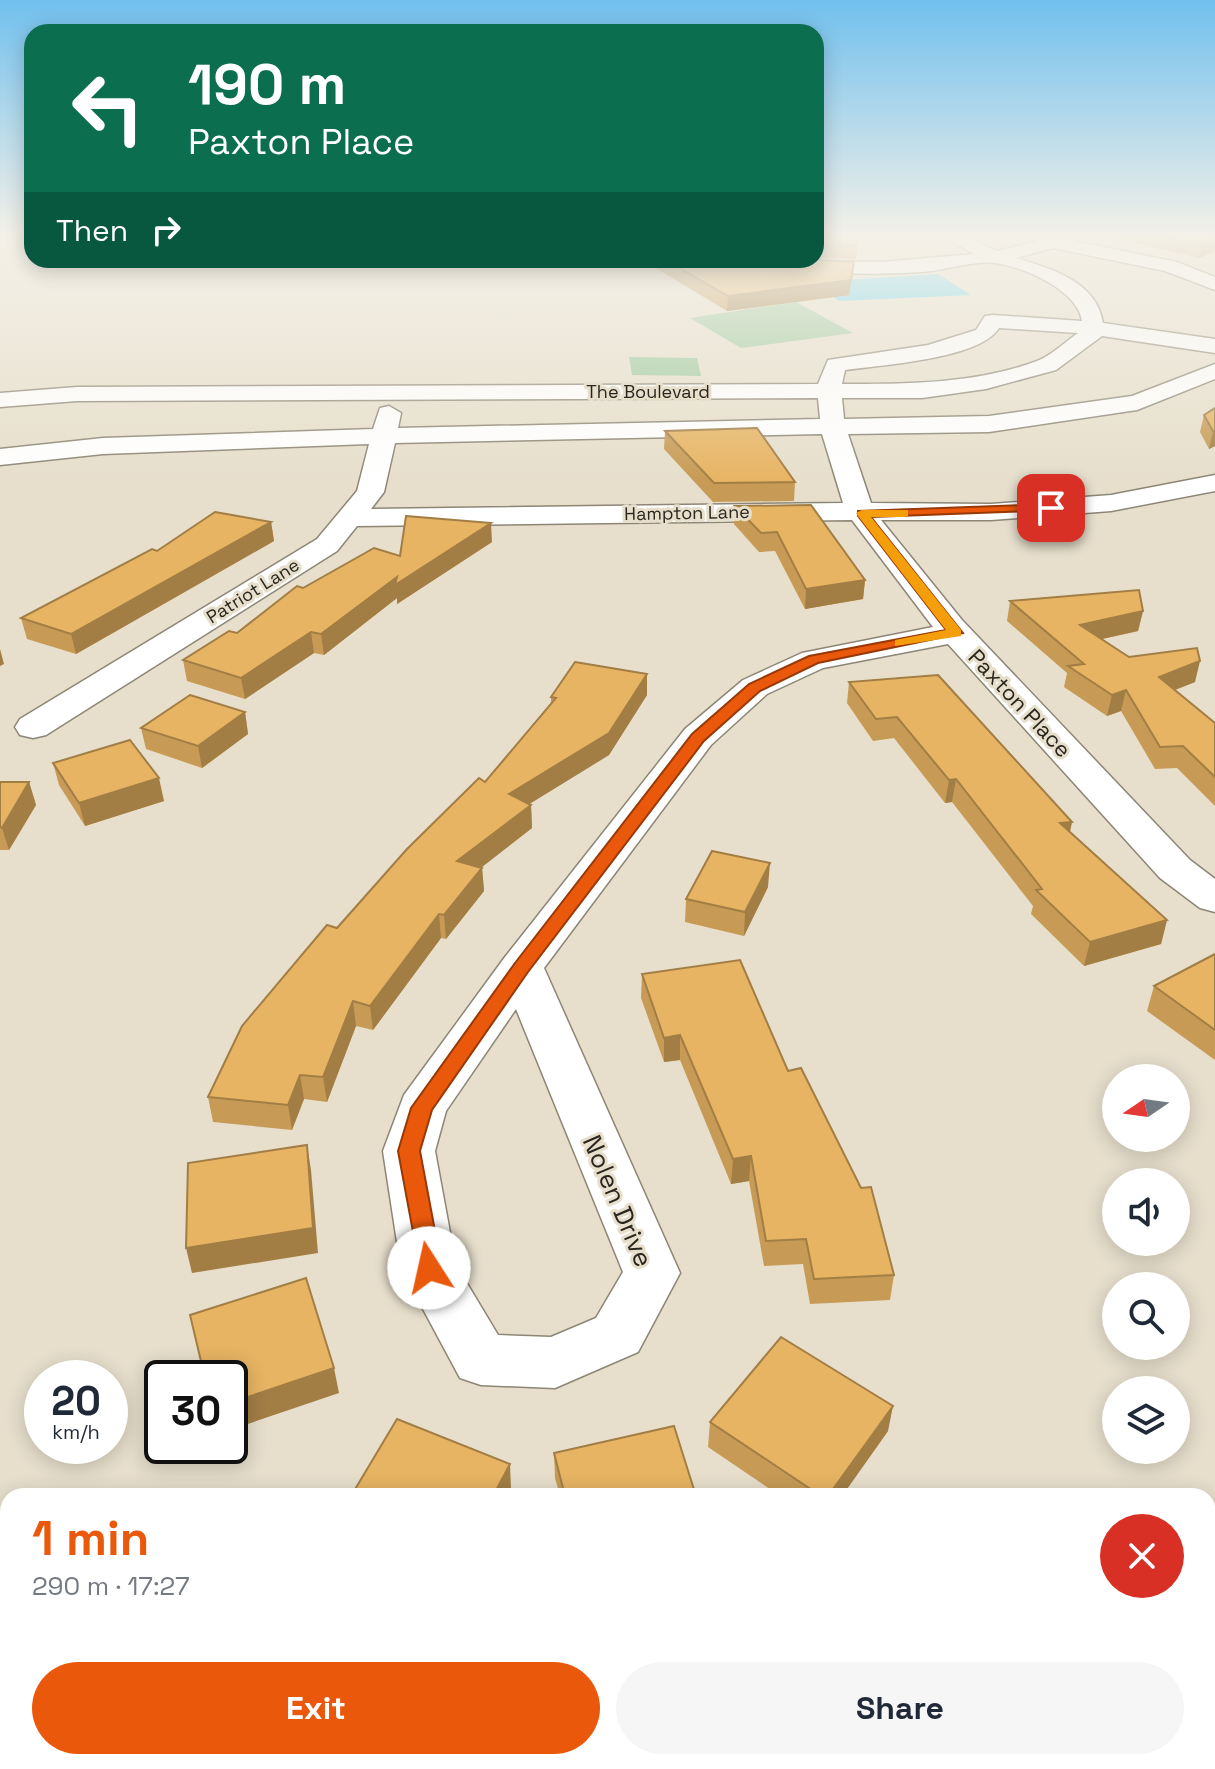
<!DOCTYPE html>
<html lang="en">
<head>
<meta charset="utf-8">
<style>
	body { margin:0; font-family:"Space Grotesk",sans-serif; background:#f6f6f7; color:#1f2937; height:100vh; display:flex; flex-direction:column; font-size:30px; white-space:nowrap }
	* { box-sizing:border-box; margin:0 }
	p { font-size:26px; color:#747a83 }
	.icon { flex:none; width:44px; height:44px; fill:none; stroke:currentColor; stroke-width:2; stroke-linecap:round; stroke-linejoin:round }
	.map { position:relative; flex:1; overflow:hidden }
	.panel { position:absolute; left:0px; top:1488px; width:1216px; height:282px; display:flex; flex-direction:column; background:#fff; border-radius:24px 24px 0 0; box-shadow:0 4px 20px #0003 }
	.panel>* { flex:none }
	.guide { position:absolute; left:24px; top:24px; width:800px; height:244px; border-radius:24px; box-shadow:0 4px 20px #0003; background:#0b6e4f; color:#fff; overflow:hidden }
	.needle { width:52px; rotate:257deg }
	.tools { position:absolute; left:1102px; top:1064px; display:grid; gap:16px }
	.tools a { display:grid; place-items:center; width:88px; height:88px; border-radius:50%; background:#fff; box-shadow:0 4px 20px #0003; font-size:40px }
	.speed { position:absolute; left:24px; top:1360px; display:flex; gap:16px; font-size:40px; font-weight:700; text-align:center }
	.speed>* { display:grid; place-content:center; width:104px; height:104px; border-radius:50%; background:#fff; box-shadow:0 4px 20px #0003; line-height:1 }
	.speed small { font-size:20px; font-weight:400 }
	.speed .limit { border:4px solid #111; border-radius:12px; background:#fff; color:#111 }
	.pin { position:absolute; display:grid; place-items:center; width:68px; height:68px; color:#fff; margin:-34px; border-radius:16px; box-shadow:0 4px 12px #0006 }
	.me { position:absolute; width:88px; margin:-44px; rotate:350deg; stroke-linejoin:round; filter:drop-shadow(0 0 6px #0008) }
	.turn { display:flex; align-items:center; gap:28px; height:168px; padding:0 32px; font-size:36px }
	.turn .icon { width:104px; height:104px; stroke-width:2.5 }
	.turn b { display:block; font-size:56px; line-height:68px }
	.then { display:flex; align-items:center; height:76px; padding:0 32px; background:#0003; gap:16px; font-size:30px }
	.round { display:grid; place-items:center; flex:none; width:84px; height:84px; border-radius:42px; background:#f6f6f7 }
	.headline { display:flex; align-items:center; justify-content:space-between; height:136px; padding:0 32px }
	h1 { font-size:48px; font-weight:600; line-height:60px; color:#ea580c }
	.button { display:flex; gap:16px; margin-top:auto; padding:16px 32px }
	.button a { flex:1; height:92px; border-radius:48px; background:#ea580c; color:#fff; font-size:32px; font-weight:600; line-height:92px; text-align:center }
	.button a+a { background:#f6f6f7; color:#1f2937 }
	.map>svg:first-child { display:block }
	.green { fill:#9bc89d }
	.water { fill:#5ed3f6 }
	.lines { fill:none; stroke-linecap:round; stroke-linejoin:round }
	.minor-casing { stroke:#8d8675; stroke-width:3 }
	.minor { fill:#fff; fill-rule:evenodd }
	.wall { fill:#c79b55 }
	.shaded-wall { fill:#a27e45 }
	.building { fill:#e7b463; stroke:#a27e45; stroke-width:2 }
	.route { fill:#ea580c; stroke:#983908; stroke-width:2 }
	.slow { fill:#f59e0b }
	.labels { text-anchor:middle; stroke-width:6; stroke-linejoin:round; paint-order:stroke }
	.far-street-label { font-size:18px; fill:#29261f; stroke:#e7dfcc }
	.street-label { font-size:22px; fill:#29261f; stroke:#e7dfcc }
	.near-street-label { font-size:26px; fill:#29261f; stroke:#e7dfcc }
</style>
</head>
<body>
<div class="map">
<svg width="1215" height="1769" viewBox="0 0 1215 1769">
	<rect width="100%" height="100%" fill="#e7dfcc"/>
	<g class="green">
		<polygon points="796,302 853,333 741,348 690,318"/>
		<polygon points="629,357 697,358 701,376 632,375"/>
	</g>
	<polygon class="water" points="938,274 971,295 839,301 813,282"/>
	<g class="lines">
		<defs>
			<path id="minor" d="M939 234H961L997 251 1034 242 1046 235 1086 234 1074 241 1177 262 1215 277V290L1165 271 1053 248 1016 258C1052 269 1096 281 1103 323L1215 339V353L1102 336 1056 370 986 389 922 398H842L844 419 989 416 1132 396 1215 364V379L1137 410 989 432 848 434 871 503 991 504 1111 495 1215 475V491L1111 511 991 520H881L962 620 1190 860 1215 879V912L1200 908 1160 878 948 644 823 668 767 694 711 745 544 968 680 1273 638 1352 555 1388 481 1385 460 1378 401 1268 383 1151 404 1095 505 957 685 729 743 680 802 653 933 627 852 520 357 526 337 551 46 735 33 738 20 735 15 727 20 719 317 539 357 491 369 444 103 454 0 465V449L103 438 373 429 380 408 389 406 401 413 398 428 820 419 818 398 77 401 0 407V393L77 387 818 384 828 360 928 345 976 330 985 316 993 315 1082 321C1077 289 1023 267 995 263 976 260 942 271 922 272 879 275 835 274 793 269 780 268 761 269 752 260L881 262 974 254ZM999 328 1078 333C1065 342 1051 356 1037 361 975 384 908 384 842 384L845 370C882 365 980 359 999 328ZM822 434 843 503 371 509 384 492 395 443ZM516 1009 623 1272 596 1318 551 1337 498 1335 456 1265 435 1151 446 1111Z"/>
		</defs>
		<use href="#minor" class="minor-casing"/>
		<use href="#minor" class="minor"/>
	</g>
	<g class="wall">
		<polygon points="816,234 859,234 856,259 816,258"/>
		<polygon points="1098,234 1215,234 1215,251 1199,258"/>
		<polygon points="602,260 816,260 854,262 849,295 727,311 649,264 624,265"/>
		<polygon points="1215,408 1215,446 1209,449 1200,432 1204,415"/>
		<polygon points="665,431 795,482 794,501 713,502 664,449"/>
		<polygon points="735,506 865,580 863,599 805,609 775,551 759,552 734,524"/>
		<polygon points="271,522 274,541 76,654 27,639 21,618 157,551"/>
		<polygon points="492,542 397,604 397,598 324,655 314,653 245,699 187,681 183,660 237,633 303,588 400,556"/>
		<polygon points="1010,601 1143,611 1138,631 1102,639 1129,657 1195,682 1175,690 1215,723 1215,806 1177,768 1155,769 1121,711 1107,716 1064,687 1067,673 1007,621"/>
		<polygon points="849,682 1072,822 1070,832 1167,920 1161,944 1084,966 1031,914 1033,906 952,802 945,803 894,738 873,741 847,703"/>
		<polygon points="647,695 609,755 529,804 531,805 532,828 481,867 482,868 484,891 446,939 441,938 373,1030 356,1026 327,1102 304,1099 292,1130 213,1122 208,1097 337,928 485,782 551,703 551,697"/>
		<polygon points="245,712 248,734 202,768 146,749 141,728"/>
		<polygon points="53,763 164,801 85,826 59,785"/>
		<polygon points="0,782 29,782 36,805 9,850 0,850"/>
		<polygon points="768,887 744,936 685,922 686,899"/>
		<polygon points="1215,954 1215,1060 1147,1011 1154,986"/>
		<polygon points="642,974 788,1071 894,1275 890,1300 810,1304 803,1264 764,1266 749,1181 731,1184 680,1060 664,1062 641,998"/>
		<polygon points="710,1422 888,1431 842,1496 780,1496 708,1447"/>
		<polygon points="554,1453 696,1496 560,1496 555,1478"/>
	</g>
	<g class="shaded-wall">
		<polygon points="1215,240 1215,251 1199,258 1202,245"/>
		<polygon points="624,260 649,260 649,264 624,265"/>
		<polygon points="854,262 849,295 727,311 728,296"/>
		<polygon points="1213,431 1215,431 1215,446 1209,449"/>
		<polygon points="271,522 274,541 76,654 71,634"/>
		<polygon points="491,523 492,542 397,604 397,598 324,655 321,634 397,577"/>
		<polygon points="865,580 863,599 805,609 806,589"/>
		<polygon points="1143,611 1138,631 1075,645 1080,625"/>
		<polygon points="311,632 314,653 245,699 241,678"/>
		<polygon points="0,649 4,664 0,666"/>
		<polygon points="1200,661 1195,682 1154,698 1159,677"/>
		<polygon points="647,674 647,695 609,755 510,816 509,794"/>
		<polygon points="1126,690 1121,711 1107,716 1112,695"/>
		<polygon points="245,712 248,734 202,768 198,746"/>
		<polygon points="159,778 164,801 85,826 79,803"/>
		<polygon points="956,779 952,802 945,803 949,780"/>
		<polygon points="29,782 36,805 9,850 2,828"/>
		<polygon points="531,805 532,828 459,885 457,861"/>
		<polygon points="1072,822 1067,844 1060,823"/>
		<polygon points="770,863 768,887 744,936 745,912"/>
		<polygon points="482,868 484,891 446,939 444,915"/>
		<polygon points="439,914 441,938 373,1030 370,1006"/>
		<polygon points="1167,920 1161,944 1084,966 1090,942"/>
		<polygon points="353,1001 356,1026 327,1102 323,1077"/>
		<polygon points="680,1035 680,1060 664,1062 664,1038"/>
		<polygon points="300,1075 304,1099 292,1130 288,1105"/>
		<polygon points="307,1145 311,1170 318,1253 192,1273 186,1248"/>
		<polygon points="751,1156 749,1181 731,1184 733,1159"/>
		<polygon points="334,1368 339,1393 230,1430 230,1403"/>
		<polygon points="893,1406 888,1431 842,1496 828,1496"/>
		<polygon points="510,1464 511,1489 508,1496 493,1496"/>
	</g>
	<g class="building">
		<polygon points="816,234 859,234 857,245 816,244"/>
		<polygon points="1152,234 1215,234 1215,240 1202,245"/>
		<polygon points="666,260 816,260 854,262 851,280 728,296"/>
		<polygon points="1215,408 1215,431 1213,431 1204,415"/>
		<polygon points="757,428 795,482 714,483 665,431"/>
		<polygon points="811,505 865,580 806,589 777,532 761,533 735,506"/>
		<polygon points="215,512 271,522 71,634 21,618 152,549 157,551"/>
		<polygon points="406,516 491,523 395,585 397,577 321,634 311,632 241,678 183,660 229,631 237,633 297,586 303,588 374,548 400,556"/>
		<polygon points="1139,590 1143,611 1080,625 1129,657 1197,648 1200,661 1159,677 1215,723 1215,777 1183,746 1160,747 1126,690 1112,695 1068,666 1084,664 1010,601"/>
		<polygon points="575,662 647,674 609,733 509,794 531,805 457,861 482,868 444,915 439,914 370,1006 353,1001 323,1077 300,1075 288,1105 208,1097 242,1026 327,925 337,928 407,849 479,778 485,782 556,698 551,697"/>
		<polygon points="938,675 1072,822 1060,823 1167,920 1090,942 1036,890 1042,889 956,779 949,780 897,717 876,719 849,682"/>
		<polygon points="190,695 245,712 198,746 141,728"/>
		<polygon points="130,740 159,778 79,803 53,763"/>
		<polygon points="0,782 29,782 2,828 0,827"/>
		<polygon points="712,851 770,863 745,912 686,899"/>
		<polygon points="1215,954 1215,1030 1154,986"/>
		<polygon points="740,960 788,1071 801,1068 861,1188 871,1187 894,1275 814,1279 806,1239 766,1241 751,1156 733,1159 680,1035 664,1038 642,974"/>
		<polygon points="307,1145 313,1228 186,1248 188,1163"/>
		<polygon points="306,1278 334,1368 230,1403 230,1378 205,1378 190,1315"/>
		<polygon points="781,1337 893,1406 828,1496 821,1496 710,1422"/>
		<polygon points="397,1419 510,1464 493,1496 351,1496"/>
		<polygon points="674,1426 696,1496 565,1496 554,1453"/>
	</g>
	<linearGradient id="sky" x2="0" y2="1"><stop stop-color="#71c0ee"/><stop offset="0.49" stop-color="#f4f1e8"/><stop offset="1" stop-color="#f4f1e8" stop-opacity="0"/></linearGradient>
	<rect width="1215" height="481" fill="url(#sky)"/>
	<polygon class="route" points="1051,504 1055,505 1055,510 871,517 963,633 818,663 760,691 704,741 528,972 432,1110 420,1151 442,1268 438,1275 429,1278 421,1275 398,1151 411,1108 515,963 692,734 749,684 809,656 946,630 858,516 858,511"/>
	<polygon class="slow" points="862,510 908,510 908,516 904,517 871,517 961,630 961,636 895,646 895,640 946,630 858,516 856,513"/>
	<g class="labels">
		<g class="far-street-label">
			<text x="648" y="398">The Boulevard</text>
			<text transform="translate(687 513) rotate(-1)" y="6">Hampton Lane</text>
			<text transform="translate(253 591) rotate(-32)" y="6">Patriot Lane</text>
		</g>
		<g class="street-label">
			<text transform="translate(1020 703) rotate(47)" y="8">Paxton Place</text>
		</g>
		<g class="near-street-label">
			<text transform="translate(618 1201) rotate(67)" y="9">Nolen Drive</text>
		</g>
	</g>
</svg>
<div class="tools">
<a><svg class="needle" viewBox="-14 -14 28 28"><path d="M0-13l5 13h-10z" fill="#e53935"/><path d="M0 13l5-13h-10z" fill="#747a83"/></svg></a>
<a><svg class="icon" aria-label="sound" viewBox="0 0 24 24"><path d="M4 9h4l5-4v14l-5-4H4zM17 9q2 3 0 6"/></svg></a>
<a><svg class="icon" aria-label="search" viewBox="0 0 24 24"><circle cx="10" cy="10" r="6"/><path d="M15 15l6 6"/></svg></a>
<a><svg class="icon" aria-label="layers" viewBox="0 0 24 24"><path d="M12 4l9 5-9 5-9-5zM3 14l9 5 9-5"/></svg></a>
</div>
<div class="speed"><div>20<small>km/h</small></div><div class="limit">30</div></div>
<div class="pin" style="left:1051px;top:508px;background:#d93025"><svg class="icon" aria-label="arrive" viewBox="0 0 24 24"><path d="M6 21V4h12l-3 4 3 4H6"/></svg></div>
<svg class="me" style="left:429px;top:1268px" viewBox="-20 -20 40 40"><circle r="19" fill="#fff"/><path d="M0-13L10 11 0 6-10 11z" fill="#ea580c"/></svg>
<div class="guide">
<div class="turn"><svg class="icon" aria-label="left" viewBox="0 0 24 24"><path d="M17 20v-9H6M10 6l-5 5 5 5"/></svg><div><b>190 m</b>Paxton Place</div></div>
<div class="then">Then<svg class="icon" aria-label="right" viewBox="0 0 24 24"><path d="M7 20v-9h11M14 6l5 5-5 5"/></svg></div>
</div>
<section class="panel">
<div class="headline"><div><h1>1 min</h1><p>290 m · 17:27</p></div><a class="round" style="background:#d93025;color:#fff"><svg class="icon" aria-label="close" viewBox="0 0 24 24"><path d="M6 6l12 12M18 6L6 18"/></svg></a></div>
<div class="button"><a>Exit</a><a>Share</a></div>
</section>
</div>
</body>
</html>
